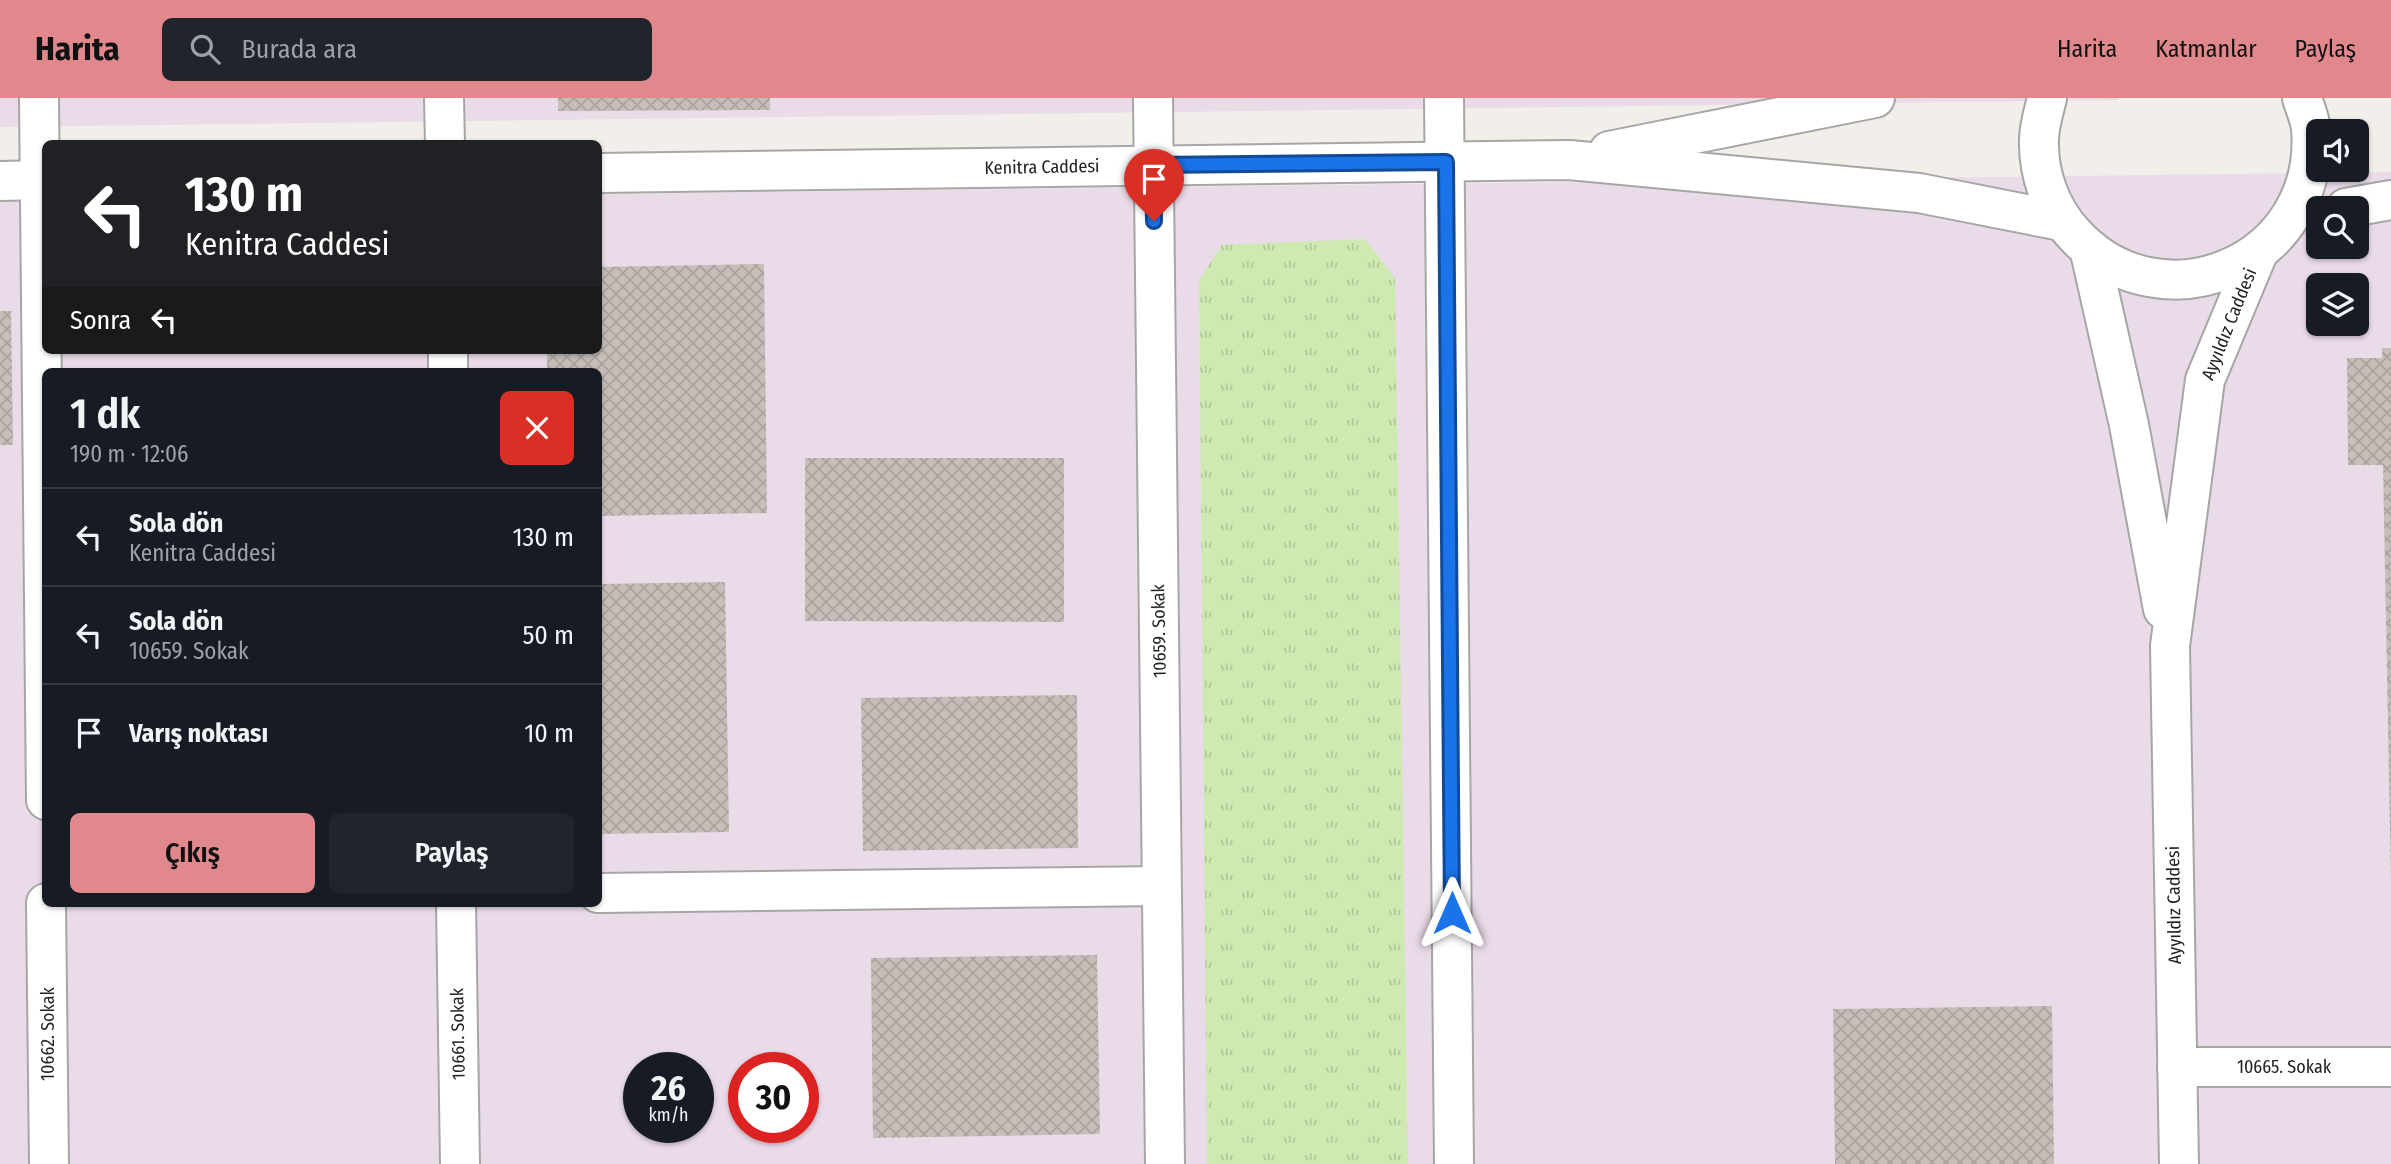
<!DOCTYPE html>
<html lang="tr">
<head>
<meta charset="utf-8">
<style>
	body { margin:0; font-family:"Fira Sans Condensed",sans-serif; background:#20242c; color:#f1f3f6; height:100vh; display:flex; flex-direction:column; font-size:26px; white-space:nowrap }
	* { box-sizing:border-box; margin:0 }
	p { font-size:23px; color:#9ea1a6 }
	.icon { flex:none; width:38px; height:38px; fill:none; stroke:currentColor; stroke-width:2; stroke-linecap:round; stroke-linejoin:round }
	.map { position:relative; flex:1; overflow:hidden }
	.side { position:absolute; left:42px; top:270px; width:560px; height:539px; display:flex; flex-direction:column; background:#171b24; border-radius:10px; box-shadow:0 2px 5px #0004 }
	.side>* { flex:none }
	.banner { position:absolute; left:42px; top:42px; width:560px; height:214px; border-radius:10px; box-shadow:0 2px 5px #0004; background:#202124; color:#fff; overflow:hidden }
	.tools { position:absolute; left:2306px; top:21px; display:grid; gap:14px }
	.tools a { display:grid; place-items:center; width:63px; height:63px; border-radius:10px; background:#171b24; box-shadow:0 2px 5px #0004; font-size:35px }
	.speed { position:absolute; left:623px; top:954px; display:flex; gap:14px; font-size:35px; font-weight:700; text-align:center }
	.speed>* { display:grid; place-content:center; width:91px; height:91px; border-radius:50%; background:#171b24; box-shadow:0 2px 5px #0004; line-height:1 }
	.speed small { font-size:18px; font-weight:400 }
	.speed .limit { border:10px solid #d22; background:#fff; color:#111 }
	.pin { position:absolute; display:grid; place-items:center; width:60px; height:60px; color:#fff; margin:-72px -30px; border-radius:50% 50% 50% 0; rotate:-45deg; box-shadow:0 0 7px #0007 }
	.pin .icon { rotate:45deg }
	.me { position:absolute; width:77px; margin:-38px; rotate:0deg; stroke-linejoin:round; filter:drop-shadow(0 0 5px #0008) }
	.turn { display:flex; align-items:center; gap:24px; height:147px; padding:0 28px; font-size:32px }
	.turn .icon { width:91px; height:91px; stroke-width:2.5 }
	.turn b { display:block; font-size:49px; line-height:60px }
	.then { display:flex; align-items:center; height:66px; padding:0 28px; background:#0003; gap:14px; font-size:26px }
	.round { display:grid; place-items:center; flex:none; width:74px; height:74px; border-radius:10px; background:#20242c }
	.overview { display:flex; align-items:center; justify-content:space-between; height:119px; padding:0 28px }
	h1 { font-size:42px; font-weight:600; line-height:52px }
	.action { display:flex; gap:14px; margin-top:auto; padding:14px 28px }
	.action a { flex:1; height:80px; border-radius:10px; background:#e1888c; color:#111; font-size:28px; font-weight:600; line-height:80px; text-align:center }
	.action a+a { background:#20242c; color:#f1f3f6 }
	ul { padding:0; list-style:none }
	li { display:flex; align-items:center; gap:21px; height:98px; padding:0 28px; border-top:2px solid #363941 }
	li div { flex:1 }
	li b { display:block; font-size:26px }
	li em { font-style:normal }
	header { display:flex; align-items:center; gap:42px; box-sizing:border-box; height:98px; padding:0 35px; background:#e1888c; color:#111 }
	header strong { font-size:33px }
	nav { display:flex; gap:38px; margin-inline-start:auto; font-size:24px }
	.search { width:490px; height:63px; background:#20242c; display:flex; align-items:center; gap:18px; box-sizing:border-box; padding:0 24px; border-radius:10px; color:#9ea1a6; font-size:26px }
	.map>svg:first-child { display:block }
	.industrial { fill:#eadbe8; fill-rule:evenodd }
	.grass { fill:url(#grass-tufts) }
	.building { fill:url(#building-cross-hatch) }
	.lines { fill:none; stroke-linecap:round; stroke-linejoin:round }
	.minor-casing { stroke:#a6a6a6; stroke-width:42 }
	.minor { stroke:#fff; stroke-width:38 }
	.route-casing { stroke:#114b97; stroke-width:18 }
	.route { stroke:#1a73e8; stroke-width:12 }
	.labels { text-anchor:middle; stroke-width:5; stroke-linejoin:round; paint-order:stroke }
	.street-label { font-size:18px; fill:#222; stroke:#fff }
</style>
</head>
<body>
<header>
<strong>Harita</strong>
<div class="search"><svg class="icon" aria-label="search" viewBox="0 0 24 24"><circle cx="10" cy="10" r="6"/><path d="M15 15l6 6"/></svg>Burada ara</div>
<nav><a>Harita</a><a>Katmanlar</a><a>Paylaş</a></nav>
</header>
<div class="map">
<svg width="2391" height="1066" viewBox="0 0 2391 1066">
	<defs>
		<pattern id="grass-tufts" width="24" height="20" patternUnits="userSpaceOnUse" patternTransform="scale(1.75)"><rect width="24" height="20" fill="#cee9b1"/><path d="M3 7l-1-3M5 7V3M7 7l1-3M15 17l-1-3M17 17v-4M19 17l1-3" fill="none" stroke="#b1c898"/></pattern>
		<pattern id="building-cross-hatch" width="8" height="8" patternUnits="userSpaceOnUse" patternTransform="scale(1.75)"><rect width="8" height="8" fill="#c6beb8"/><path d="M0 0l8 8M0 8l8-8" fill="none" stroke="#aaa39e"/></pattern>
	</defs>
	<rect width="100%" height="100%" fill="#f2eee9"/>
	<g class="industrial">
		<polygon points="0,0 2118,0 2118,2 0,29"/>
		<path d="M2391 74V1066H0V103H45L46 252H598L599 96ZM2319 110H2357V149H2319ZM2319 187H2357V226H2319ZM46 273H598V805H46ZM639 970H698V1029H639ZM744 970H803V1029H744Z"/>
	</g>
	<polygon class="grass" points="1365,141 1395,180 1408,1066 1207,1066 1199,182 1222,147"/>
	<g class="building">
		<polygon points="558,0 770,0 770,12 558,13"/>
		<polygon points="764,166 767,415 598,418 598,273 547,273 547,252 598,252 598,169"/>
		<polygon points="0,213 11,213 13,347 0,347"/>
		<polygon points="2382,250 2391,250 2391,784 2383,367 2348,367 2347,260 2382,260"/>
		<polygon points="805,360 1064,360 1064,524 805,523"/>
		<polygon points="725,484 729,734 598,736 598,486"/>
		<polygon points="1077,597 1078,750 863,753 861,600"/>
		<polygon points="1097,857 1100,1036 873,1040 871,860"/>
		<polygon points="2052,908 2054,1066 1835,1066 1833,911"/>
	</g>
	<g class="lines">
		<defs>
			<g id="minor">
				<polyline points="39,0 46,702"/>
				<polyline points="444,0 445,46"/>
				<polyline points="1153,0 1165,1066"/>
				<polyline points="1444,0 1454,1066"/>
				<path d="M2047 0C2044 13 2039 28 2039 42 2038 75 2050 110 2073 135 2162 234 2322 164 2311 31 2310 21 2305 10 2302 0"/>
				<polyline points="1609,53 1875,0"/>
				<polyline points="598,75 1569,62 1919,95 2061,123"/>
				<polyline points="0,83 46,82"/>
				<polyline points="2346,110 2391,102"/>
				<polyline points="2090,154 2129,327 2163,511"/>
				<polyline points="448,252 448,273"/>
				<polyline points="598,795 1161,788"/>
				<polyline points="46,805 49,1066"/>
				<polyline points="456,805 460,1066"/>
				<polyline points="2177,969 2391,969"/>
				<polyline points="2179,1066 2170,548 2205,282 2258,155"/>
			</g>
		</defs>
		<use href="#minor" class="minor-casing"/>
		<use href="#minor" class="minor"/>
	</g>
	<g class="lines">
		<defs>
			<polyline id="route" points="1154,123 1153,67 1446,64 1452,815"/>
		</defs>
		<use href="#route" class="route-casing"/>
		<use href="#route" class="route"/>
	</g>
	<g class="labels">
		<g class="street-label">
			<text transform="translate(1042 69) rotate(-1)" y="6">Kenitra Caddesi</text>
			<text transform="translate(2229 226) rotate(-68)" y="6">Ayyıldız Caddesi</text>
			<text transform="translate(1159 533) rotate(-91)" y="6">10659. Sokak</text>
			<text transform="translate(2174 807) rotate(-91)" y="6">Ayyıldız Caddesi</text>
			<text transform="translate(48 936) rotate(-90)" y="6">10662. Sokak</text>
			<text transform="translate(458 936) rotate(-91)" y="6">10661. Sokak</text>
			<text x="2284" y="975">10665. Sokak</text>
		</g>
	</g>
</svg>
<div class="tools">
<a><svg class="icon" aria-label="sound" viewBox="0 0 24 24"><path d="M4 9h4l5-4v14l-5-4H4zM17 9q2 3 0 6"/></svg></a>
<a><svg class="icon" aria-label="search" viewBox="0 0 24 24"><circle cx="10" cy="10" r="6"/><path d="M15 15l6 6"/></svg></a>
<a><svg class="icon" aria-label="layers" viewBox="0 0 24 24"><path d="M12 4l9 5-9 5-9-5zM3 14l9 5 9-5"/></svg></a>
</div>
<div class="speed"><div>26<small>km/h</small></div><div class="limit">30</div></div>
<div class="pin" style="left:1154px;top:123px;background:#d93025"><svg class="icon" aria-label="arrive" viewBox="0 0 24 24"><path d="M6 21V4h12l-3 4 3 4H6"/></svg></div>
<svg class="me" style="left:1452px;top:815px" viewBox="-20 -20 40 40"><path d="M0-17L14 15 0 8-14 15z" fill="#1a73e8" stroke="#fff" stroke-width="4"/></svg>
<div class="banner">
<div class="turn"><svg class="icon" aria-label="left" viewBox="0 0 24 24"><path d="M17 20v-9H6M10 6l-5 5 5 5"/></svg><div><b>130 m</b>Kenitra Caddesi</div></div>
<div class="then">Sonra<svg class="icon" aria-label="left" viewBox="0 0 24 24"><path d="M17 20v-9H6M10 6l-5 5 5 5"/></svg></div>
</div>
<section class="side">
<div class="overview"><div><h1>1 dk</h1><p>190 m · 12:06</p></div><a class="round" style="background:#d93025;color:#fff"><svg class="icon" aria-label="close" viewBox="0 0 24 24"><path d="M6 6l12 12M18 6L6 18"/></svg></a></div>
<ul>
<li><svg class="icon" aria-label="left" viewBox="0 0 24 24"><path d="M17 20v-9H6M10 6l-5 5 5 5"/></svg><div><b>Sola dön</b><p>Kenitra Caddesi</p></div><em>130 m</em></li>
<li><svg class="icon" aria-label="left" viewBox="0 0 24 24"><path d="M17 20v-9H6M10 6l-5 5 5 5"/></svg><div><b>Sola dön</b><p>10659. Sokak</p></div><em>50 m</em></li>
<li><svg class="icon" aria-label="arrive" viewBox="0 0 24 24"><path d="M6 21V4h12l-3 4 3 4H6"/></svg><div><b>Varış noktası</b></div><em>10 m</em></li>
</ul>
<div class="action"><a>Çıkış</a><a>Paylaş</a></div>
</section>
</div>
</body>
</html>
